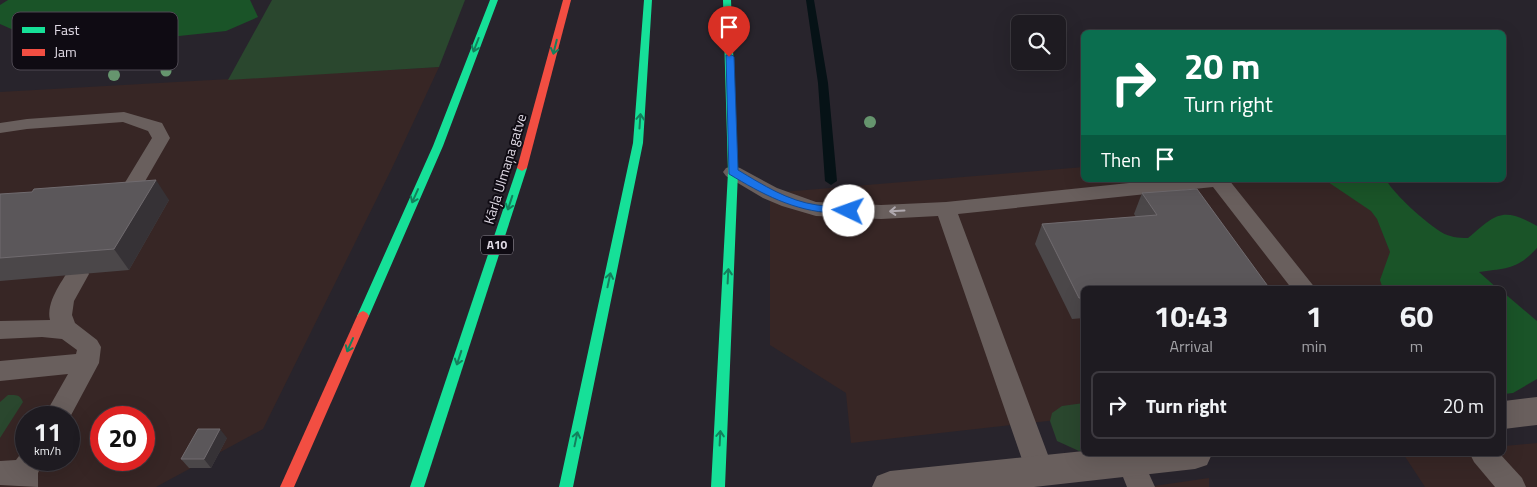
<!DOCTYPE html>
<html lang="en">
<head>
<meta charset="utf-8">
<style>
	body { margin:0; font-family:"Titillium Web",sans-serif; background:#26242a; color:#f1f3f6; height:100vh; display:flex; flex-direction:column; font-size:19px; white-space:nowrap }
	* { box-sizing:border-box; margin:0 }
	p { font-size:16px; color:#a1a1a5 }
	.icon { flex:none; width:28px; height:28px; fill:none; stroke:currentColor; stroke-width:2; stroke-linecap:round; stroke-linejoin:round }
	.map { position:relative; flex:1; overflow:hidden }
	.sheet { position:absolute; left:1081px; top:286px; width:425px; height:170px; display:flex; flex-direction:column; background:#1e1b21; border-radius:8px; box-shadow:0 5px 20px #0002,0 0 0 1px #3c393f }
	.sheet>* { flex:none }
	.guide { position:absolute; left:1081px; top:30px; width:425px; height:152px; border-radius:8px; box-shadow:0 5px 20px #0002,0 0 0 1px #3c393f; background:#0b6e4f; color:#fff; overflow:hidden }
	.fabs { position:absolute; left:1011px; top:15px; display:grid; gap:10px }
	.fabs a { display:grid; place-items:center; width:55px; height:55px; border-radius:8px; background:#1e1b21; box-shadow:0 5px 20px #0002,0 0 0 1px #3c393f; font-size:25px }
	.speed { position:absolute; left:15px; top:406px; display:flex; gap:10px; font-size:25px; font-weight:700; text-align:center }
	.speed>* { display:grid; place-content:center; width:65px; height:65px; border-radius:50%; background:#1e1b21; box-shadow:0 5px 20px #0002,0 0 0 1px #3c393f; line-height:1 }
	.speed small { font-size:12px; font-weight:400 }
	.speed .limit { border:8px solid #d22; background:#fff; color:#111 }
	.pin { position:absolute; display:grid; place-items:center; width:42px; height:42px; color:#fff; margin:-51px -21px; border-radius:50% 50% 50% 0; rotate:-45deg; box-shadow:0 0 5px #0007 }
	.pin .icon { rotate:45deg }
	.me { position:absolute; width:55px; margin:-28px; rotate:273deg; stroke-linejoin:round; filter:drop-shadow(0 0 4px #0008) }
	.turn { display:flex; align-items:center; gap:18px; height:105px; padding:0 20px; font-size:22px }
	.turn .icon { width:65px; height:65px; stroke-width:2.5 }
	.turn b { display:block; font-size:35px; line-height:42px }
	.then { display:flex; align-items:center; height:48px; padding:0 20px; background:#0003; gap:10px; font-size:19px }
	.eta { display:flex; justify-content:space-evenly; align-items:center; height:85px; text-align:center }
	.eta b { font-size:30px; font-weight:700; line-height:35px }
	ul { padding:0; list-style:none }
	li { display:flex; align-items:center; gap:15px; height:68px; margin:0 10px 8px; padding:0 10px; border:2px solid #3c393f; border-radius:8px }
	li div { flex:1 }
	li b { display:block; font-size:19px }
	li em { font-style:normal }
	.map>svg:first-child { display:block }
	.commercial { fill:#372625; fill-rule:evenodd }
	.green { fill:#2a472e }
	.forest { fill:#1a5428 }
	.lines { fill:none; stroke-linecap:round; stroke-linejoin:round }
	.stream { fill:#061216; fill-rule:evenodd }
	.lane { fill:#695f5d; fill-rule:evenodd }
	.street { fill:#695f5d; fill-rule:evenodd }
	.fast { fill:#16e098; fill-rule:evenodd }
	.jam { fill:#f24e42; fill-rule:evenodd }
	.tree { fill:#66956e }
	.wall { fill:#4b4749 }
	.shaded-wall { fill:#363236 }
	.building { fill:#5b575a; stroke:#706b6f }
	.oneway { stroke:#13805c }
	.oneway2 { stroke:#b0a9af }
	.route { fill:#1a73e8; stroke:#114b97 }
	.labels { text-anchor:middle; stroke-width:4; stroke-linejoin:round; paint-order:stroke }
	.shield { fill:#0f0b13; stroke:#a19ca6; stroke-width:1 }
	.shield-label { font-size:12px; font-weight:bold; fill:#e0dae5 }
	.street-label { font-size:14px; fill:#e0dae5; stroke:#0f0b13 }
	.key { fill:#0f0b13; stroke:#4e4952; stroke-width:1 }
	.key-label { font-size:14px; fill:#e0dae5 }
</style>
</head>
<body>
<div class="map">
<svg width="1537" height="487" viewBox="0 0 1537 487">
	<rect width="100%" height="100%" fill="#28242c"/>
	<g class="commercial">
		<path d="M439 67 392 168 263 429 156 487H0V92ZM26 418H69V460H26ZM101 418H144V460H101Z"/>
		<polygon points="1084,167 1084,180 1364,180 1473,289 1084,289 1084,417 851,443 846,393 770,345 770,193"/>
		<polygon points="1537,443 1537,487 1425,487 1404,455 1504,454 1504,446"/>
		<polygon points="1209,478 1209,487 1147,487"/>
	</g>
	<g class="green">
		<polygon points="272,0 465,0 439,67 228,80"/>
		<path d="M8 395C15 395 20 394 23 402L0 438V402Z"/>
		<polygon points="1084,403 1084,450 1079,451 1057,441 1050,421 1052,413 1062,406"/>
	</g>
	<g class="forest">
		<polygon points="8,0 250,0 258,17 226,31 94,45 25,35 0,24 0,5"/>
		<path d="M1325 180H1386C1396 196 1424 221 1441 232 1449 237 1458 238 1468 238 1496 214 1502 206 1537 226V248C1517 270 1506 268 1479 272L1498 289H1383L1380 280 1390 252 1377 219 1371 211Z"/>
		<polygon points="1504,293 1537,321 1537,379 1513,393 1504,394"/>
	</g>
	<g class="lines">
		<polygon class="stream" points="806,0 814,0 828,83 837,181 831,185 825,181 818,83"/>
		<g class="lane">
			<polygon points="124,112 162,123 170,138 129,209 122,211 115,209 112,204 152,138 148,131 123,122 27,129 0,133 0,123 27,119"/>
			<polygon points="733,166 740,168 777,188 816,202 881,205 946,202 1158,180 1229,180 1316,289 1292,289 1213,187 958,214 1054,471 1050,479 1040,483 1030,479 1026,471 938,216 881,219 816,216 782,206 763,198 726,176 723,172 726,168"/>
			<path d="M78 266 86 268 89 274 74 301 72 315 75 323 97 340 101 347 99 363 69 419 43 418 68 374 0 381V361L76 354 77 350 62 339 42 337 0 339V321L50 320C46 302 61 283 70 268Z"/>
			<polygon points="26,450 26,460 44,460 38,473 38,487 0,485 0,461 16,460 22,452"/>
			<polygon points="1120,454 1140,454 1155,487 1127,487 1117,462"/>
			<polygon points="1470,454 1500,454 1522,478 1526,487 1495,487 1474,462"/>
		</g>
		<g class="street">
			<polygon points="1537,397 1537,425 1504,429 1504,401"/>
			<polygon points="1084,451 1084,454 1212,454 1207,465 1195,469 1034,487 872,487 877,476 890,471"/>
		</g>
		<g class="fast">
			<polygon points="490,0 498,0 443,146 369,316 367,319 359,319 357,316 433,146"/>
			<polygon points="644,0 652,0 643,143 573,487 559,487 633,143"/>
			<polygon points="723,0 731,0 738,172 725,487 711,487 728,172"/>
			<polygon points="522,165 527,168 424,487 410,487 517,168"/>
		</g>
		<g class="jam">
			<polygon points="563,0 571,0 527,168 522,171 517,168"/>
			<polygon points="363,311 367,313 369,316 294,487 280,487 357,316 359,313"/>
		</g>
	</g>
	<g class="tree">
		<circle cx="166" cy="71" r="5.5"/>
		<circle cx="114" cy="75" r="6"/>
		<circle cx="870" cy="122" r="6"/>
	</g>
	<g class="wall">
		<polygon points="1142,193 1270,289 1084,289 1084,318 1072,319 1035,244 1042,224 1136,217 1134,214"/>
		<polygon points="0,194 169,200 129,270 0,281"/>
		<polygon points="227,438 211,468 189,468 181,459"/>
	</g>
	<g class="shaded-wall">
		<polygon points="156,180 169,200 129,270 114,249"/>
		<polygon points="220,429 227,438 211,468 204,459"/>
	</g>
	<g class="building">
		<polygon points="156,180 114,249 0,258 0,194 32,192 34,189"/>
		<polygon points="1197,189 1270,289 1205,289 1204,287 1189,289 1084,289 1084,298 1079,298 1042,224 1157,215 1142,193"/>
		<polygon points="198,429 220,429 204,459 181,459"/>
	</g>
	<defs><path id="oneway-shaft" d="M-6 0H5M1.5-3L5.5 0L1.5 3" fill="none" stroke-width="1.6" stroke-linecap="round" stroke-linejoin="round" transform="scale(1.25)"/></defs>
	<g class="oneway">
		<use href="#oneway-shaft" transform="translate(476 45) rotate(111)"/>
		<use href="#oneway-shaft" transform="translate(555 47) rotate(104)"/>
		<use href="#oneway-shaft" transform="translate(640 121) rotate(-86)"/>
		<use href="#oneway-shaft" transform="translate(415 196) rotate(114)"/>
		<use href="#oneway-shaft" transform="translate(510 203) rotate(108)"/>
		<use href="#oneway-shaft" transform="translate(728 276) rotate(-87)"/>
		<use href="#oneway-shaft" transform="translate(609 280) rotate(-78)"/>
		<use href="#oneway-shaft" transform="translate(350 345) rotate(114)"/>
		<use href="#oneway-shaft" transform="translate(459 358) rotate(108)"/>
		<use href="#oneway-shaft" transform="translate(720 438) rotate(-87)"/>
		<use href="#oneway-shaft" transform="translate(576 439) rotate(-78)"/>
	</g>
	<use class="oneway2" href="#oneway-shaft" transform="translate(897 211) rotate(177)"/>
	<path class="route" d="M726 55H732L734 57 738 170C763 185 788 201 817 205 827 207 847 202 854 211L853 213C846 215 840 214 833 213 794 211 762 194 729 174Z"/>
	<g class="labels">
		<rect class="shield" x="481" y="235.5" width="32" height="19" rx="4"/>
		<g class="shield-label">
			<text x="497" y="249">A10</text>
		</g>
		<g class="street-label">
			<text transform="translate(505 169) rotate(-73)" y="5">Kārļa Ulmaņa gatve</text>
		</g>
	</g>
	<rect x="12" y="12" width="166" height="58" rx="8" class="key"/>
	<rect x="22" y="27" width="23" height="6" fill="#16e098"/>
	<rect x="22" y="49" width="23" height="7" fill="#f24e42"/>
	<g class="key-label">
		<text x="54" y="35">Fast</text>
		<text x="54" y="57">Jam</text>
	</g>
</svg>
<div class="fabs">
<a><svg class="icon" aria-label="search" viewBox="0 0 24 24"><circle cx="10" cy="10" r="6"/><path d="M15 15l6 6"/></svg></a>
</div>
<div class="speed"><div>11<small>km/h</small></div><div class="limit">20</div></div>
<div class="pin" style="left:729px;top:57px;background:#d93025"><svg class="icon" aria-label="arrive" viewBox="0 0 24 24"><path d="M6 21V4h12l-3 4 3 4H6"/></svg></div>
<svg class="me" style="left:849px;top:211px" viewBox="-20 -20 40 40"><circle r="19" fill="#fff"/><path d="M0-13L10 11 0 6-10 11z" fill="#1a73e8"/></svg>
<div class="guide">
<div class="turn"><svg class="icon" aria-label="right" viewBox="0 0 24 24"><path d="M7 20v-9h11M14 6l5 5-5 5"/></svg><div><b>20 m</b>Turn right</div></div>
<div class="then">Then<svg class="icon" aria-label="arrive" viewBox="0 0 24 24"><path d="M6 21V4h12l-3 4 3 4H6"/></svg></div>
</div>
<section class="sheet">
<div class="eta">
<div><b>10:43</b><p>Arrival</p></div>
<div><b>1</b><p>min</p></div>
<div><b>60</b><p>m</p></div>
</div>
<ul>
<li><svg class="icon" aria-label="right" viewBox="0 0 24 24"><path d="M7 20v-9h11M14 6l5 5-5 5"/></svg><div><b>Turn right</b></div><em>20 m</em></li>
</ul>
</section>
</div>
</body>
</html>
